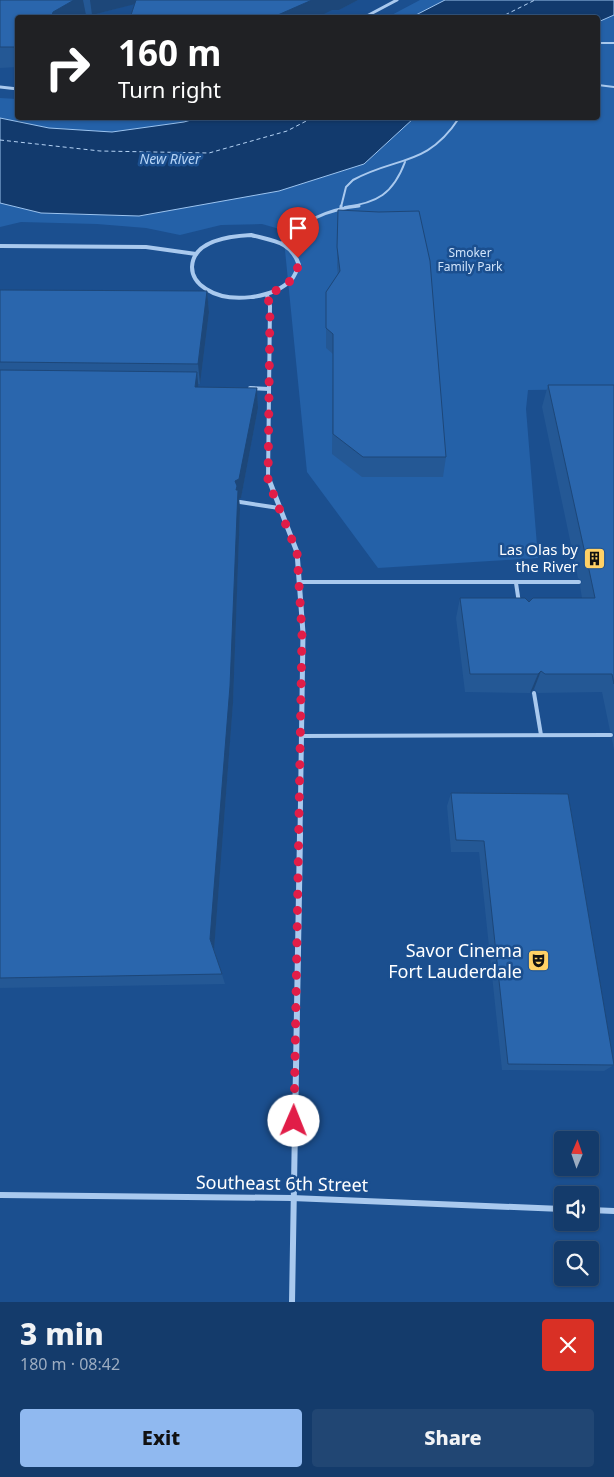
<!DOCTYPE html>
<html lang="en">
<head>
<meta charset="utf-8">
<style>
	body { margin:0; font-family:"Noto Sans",sans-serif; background:#214673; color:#f1f3f6; height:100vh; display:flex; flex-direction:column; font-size:19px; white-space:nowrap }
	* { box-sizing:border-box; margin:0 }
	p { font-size:16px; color:#9dadc1 }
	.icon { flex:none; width:28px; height:28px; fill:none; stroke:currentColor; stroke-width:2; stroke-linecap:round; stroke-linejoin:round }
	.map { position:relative; height:1302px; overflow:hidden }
	.details { display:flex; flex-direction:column; background:#143b6b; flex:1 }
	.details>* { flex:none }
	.hud { position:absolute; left:15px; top:15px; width:585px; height:105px; border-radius:5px; box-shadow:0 1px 4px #0004,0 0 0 1px #33557e; background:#202124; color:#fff; overflow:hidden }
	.needle { width:32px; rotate:2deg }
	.buttons { position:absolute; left:554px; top:1131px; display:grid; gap:10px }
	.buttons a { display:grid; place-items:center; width:45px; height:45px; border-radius:5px; background:#143b6b; box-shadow:0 1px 4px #0004,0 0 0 1px #33557e; font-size:25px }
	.pin { position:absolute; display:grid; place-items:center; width:42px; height:42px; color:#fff; margin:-51px -21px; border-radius:50% 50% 50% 0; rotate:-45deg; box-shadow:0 0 5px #0007 }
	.pin .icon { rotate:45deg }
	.me { position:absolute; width:55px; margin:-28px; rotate:1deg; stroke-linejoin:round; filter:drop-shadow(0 0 4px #0008) }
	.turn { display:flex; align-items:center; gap:18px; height:105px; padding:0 20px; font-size:22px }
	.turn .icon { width:65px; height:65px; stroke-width:2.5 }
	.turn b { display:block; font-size:35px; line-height:42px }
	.round { display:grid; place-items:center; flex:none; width:52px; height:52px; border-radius:5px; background:#214673 }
	.overview { display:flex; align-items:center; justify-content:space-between; height:85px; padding:0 20px }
	h1 { font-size:30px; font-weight:800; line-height:38px }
	.cta { display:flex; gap:10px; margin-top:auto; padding:10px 20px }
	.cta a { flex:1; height:58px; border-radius:5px; background:#90b9f0; color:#111; font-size:20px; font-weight:800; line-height:58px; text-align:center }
	.cta a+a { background:#214673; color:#f1f3f6 }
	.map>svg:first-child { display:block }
	.green { fill:#2461a8 }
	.water { fill:#123a6d; stroke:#9cc4f0 }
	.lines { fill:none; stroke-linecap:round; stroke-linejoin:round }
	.ferry { stroke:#b5d3f5; stroke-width:1; stroke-dasharray:4 3; stroke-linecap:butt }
	.service-far2 { stroke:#a9c9ee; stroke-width:2 }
	.service-far1 { stroke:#a9c9ee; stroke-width:3 }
	.service { stroke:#a9c9ee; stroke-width:4 }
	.minor-far3 { stroke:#a9c9ee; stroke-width:3 }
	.minor-far2 { stroke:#a9c9ee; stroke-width:4 }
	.minor-far1 { stroke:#a9c9ee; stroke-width:5 }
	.minor { stroke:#a9c9ee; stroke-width:6 }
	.wall { fill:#245895 }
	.shaded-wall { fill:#1d4779 }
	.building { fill:#2a66ad; stroke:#1d4779 }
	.route { stroke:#e11d48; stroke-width:9; stroke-dasharray:0 16.2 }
	.labels { text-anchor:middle; stroke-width:5; stroke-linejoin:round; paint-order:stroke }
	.far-park-label { font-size:12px; fill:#cfe3fa; stroke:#1b4f8f }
	.far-water-label { font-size:14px; font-style:italic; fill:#b5d3f5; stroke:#1b4f8f }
	.poi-label { font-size:15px; fill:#fff; stroke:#1b4f8f; text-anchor:end }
	.near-poi-label { font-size:18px; fill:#fff; stroke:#1b4f8f; text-anchor:end }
	.near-street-label { font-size:18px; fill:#fff; stroke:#1b4f8f }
</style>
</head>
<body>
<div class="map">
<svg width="614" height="1302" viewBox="0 0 614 1302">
	<rect width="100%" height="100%" fill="#1b4f8f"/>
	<g class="green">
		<polygon points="420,0 445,0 412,17 386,18"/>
		<polygon points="614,15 614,389 528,390 526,409 538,558 378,568 307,472 283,230 262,224 221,225 180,235 146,228 97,224 21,222 0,227 0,203 41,213 139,216 279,191 364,164 414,118 598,118 598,22"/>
		<polygon points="0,98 17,99 18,118 198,118 184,122 112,132 49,128 0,118"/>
	</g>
	<g class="water">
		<polygon points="445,0 614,0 614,15 598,22 598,18 412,17"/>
		<polygon points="0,118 49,128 112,132 184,122 198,118 414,118 364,164 279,191 139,216 41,213 0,203"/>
	</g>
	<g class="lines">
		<g class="ferry">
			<polyline points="499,18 535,0"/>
			<polyline points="0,140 100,151 209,153 287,131 312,118"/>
		</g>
		<g class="service-far2">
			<polyline points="598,43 614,43"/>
			<polyline points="598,85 614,87"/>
			<path d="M341 207 346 187 353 180C397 156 427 167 459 118"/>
			<path d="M345 207C377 203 393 194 405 162"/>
		</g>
		<g class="service-far1">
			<polyline points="341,208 341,206"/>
			<path d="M282 243C303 220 328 209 359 206"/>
		</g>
		<g class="service">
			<polyline points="240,502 279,508"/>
			<polyline points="299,582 579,582"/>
			<polyline points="516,583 519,603"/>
			<polyline points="534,693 541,735"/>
			<polyline points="301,736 611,735"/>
		</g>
		<g class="minor-far3">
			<polyline points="363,18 397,0"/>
			<polyline points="0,87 18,89"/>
		</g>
		<g class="minor-far2">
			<path d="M251 235C273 241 291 241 299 265 297 270 295 275 292 279 273 299 229 304 206 289 198 284 192 276 192 267 193 240 231 236 251 235Z"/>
			<polyline points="0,246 146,247 196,254"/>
			<polyline points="267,295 270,306 268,479"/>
			<polyline points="250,388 269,389"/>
		</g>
		<polyline class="minor-far1" points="268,477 297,552 303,633 300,835"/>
		<g class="minor">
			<polyline points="0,1195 292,1198 562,1209"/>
			<polyline points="590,1210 614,1211"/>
			<polyline points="292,1302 300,834"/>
		</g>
	</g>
	<g class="wall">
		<polygon points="0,0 358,0 339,10 332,10 134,4 92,15 86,15 81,18 18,18 18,67 0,68"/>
		<polygon points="338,210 446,457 443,477 362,477 332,454 333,354 326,348 326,292 338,275 337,267"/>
		<polygon points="0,290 207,291 209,312 200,384 198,384 199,387 257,388 258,408 241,498 239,499 240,509 233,703 214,949 225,984 0,988"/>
		<polygon points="548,385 614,385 614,734 610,731 602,692 538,693 534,689 530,693 465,692 456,618 460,598 529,602 582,598 580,586 582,581 578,578 542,407"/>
		<polygon points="614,735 614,750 612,739"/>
		<polygon points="451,793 568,794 614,1065 604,1071 502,1070 479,852 451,852 447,806"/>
	</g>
	<g class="shaded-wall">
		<polygon points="74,0 83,0 86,15 81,18 51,18 53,12"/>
		<polygon points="90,0 143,0 143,2 92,15"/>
		<polygon points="312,0 358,0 339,10 332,10 316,18 271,18"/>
		<polygon points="207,291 209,312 200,384 198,364"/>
		<polygon points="197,372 199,392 195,387"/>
		<polygon points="257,388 258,408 241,498 239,499 240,509 233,703 214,950 210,939 235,481"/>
		<polygon points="541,671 534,689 530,693 538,674"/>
	</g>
	<g class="building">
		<polygon points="0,0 74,0 53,12 51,18 18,18 18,47 0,47"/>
		<polygon points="136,0 312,0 271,18 130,18"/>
		<polygon points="338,210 379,212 419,211 430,261 446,457 363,457 333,434 333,334 326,328 326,292 340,271 337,247"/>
		<polygon points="0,290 207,291 198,364 0,362"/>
		<polygon points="0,370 197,372 195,387 257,388 239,479 235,481 237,486 236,490 238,490 230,686 210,939 222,974 0,978"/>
		<polygon points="548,385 614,385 614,684 612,674 545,674 541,671 538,674 470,674 460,598 525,598 529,602 533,598 595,598 588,565 591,561 586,558"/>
		<polygon points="451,793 568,794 614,1065 508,1064 484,841 456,840"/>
	</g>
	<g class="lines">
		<path class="route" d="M294 1121 302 633 297 552 268 481 270 306 267 295C284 287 300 279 298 258"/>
	</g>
	<defs>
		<symbol id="building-square" viewBox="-11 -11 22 22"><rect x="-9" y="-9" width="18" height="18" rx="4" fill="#ffd166" stroke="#1b4f8f"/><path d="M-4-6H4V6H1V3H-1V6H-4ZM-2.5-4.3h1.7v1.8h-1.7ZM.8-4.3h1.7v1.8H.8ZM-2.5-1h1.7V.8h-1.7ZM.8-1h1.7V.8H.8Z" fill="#111"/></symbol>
		<symbol id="theatre-square" viewBox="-11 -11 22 22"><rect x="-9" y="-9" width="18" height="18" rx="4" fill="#ffd166" stroke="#1b4f8f"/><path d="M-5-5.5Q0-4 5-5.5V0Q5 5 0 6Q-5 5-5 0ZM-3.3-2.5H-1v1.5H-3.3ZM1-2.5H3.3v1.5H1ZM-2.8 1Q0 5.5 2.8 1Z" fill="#111"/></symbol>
	</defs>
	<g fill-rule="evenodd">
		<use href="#building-square" x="582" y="546" width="25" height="25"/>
		<use href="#theatre-square" x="526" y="948" width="25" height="25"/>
	</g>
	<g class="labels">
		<g class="far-park-label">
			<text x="470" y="257">Smoker<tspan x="470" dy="14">Family Park</tspan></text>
		</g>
		<g class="far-water-label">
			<text x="170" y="164">New River</text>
		</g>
		<g class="poi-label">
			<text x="578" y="555">Las Olas by<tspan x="578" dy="17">the River</tspan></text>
		</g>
		<g class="near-poi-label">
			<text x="522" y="957">Savor Cinema<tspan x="522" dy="21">Fort Lauderdale</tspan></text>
		</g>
		<g class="near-street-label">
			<text transform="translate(282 1184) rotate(1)" y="6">Southeast 6th Street</text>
		</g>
	</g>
</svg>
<div class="buttons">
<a><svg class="needle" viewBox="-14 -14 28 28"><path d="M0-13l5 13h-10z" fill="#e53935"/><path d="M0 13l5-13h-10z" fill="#9dadc1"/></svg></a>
<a><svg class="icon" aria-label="sound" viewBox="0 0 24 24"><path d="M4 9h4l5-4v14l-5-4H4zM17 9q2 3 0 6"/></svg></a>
<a><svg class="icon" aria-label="search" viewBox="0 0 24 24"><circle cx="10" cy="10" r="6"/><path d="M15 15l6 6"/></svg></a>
</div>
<div class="pin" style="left:298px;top:258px;background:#d93025"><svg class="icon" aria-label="arrive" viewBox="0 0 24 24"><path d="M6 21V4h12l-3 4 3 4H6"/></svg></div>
<svg class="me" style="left:294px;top:1121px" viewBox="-20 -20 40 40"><circle r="19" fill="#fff"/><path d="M0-13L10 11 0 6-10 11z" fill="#e11d48"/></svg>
<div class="hud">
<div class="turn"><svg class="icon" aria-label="right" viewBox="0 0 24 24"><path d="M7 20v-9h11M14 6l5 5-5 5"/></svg><div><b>160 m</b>Turn right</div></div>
</div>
</div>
<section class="details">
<div class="overview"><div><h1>3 min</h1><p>180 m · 08:42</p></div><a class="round" style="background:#d93025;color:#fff"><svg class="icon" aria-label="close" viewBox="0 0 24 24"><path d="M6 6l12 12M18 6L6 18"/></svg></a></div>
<div class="cta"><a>Exit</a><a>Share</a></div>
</section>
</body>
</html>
